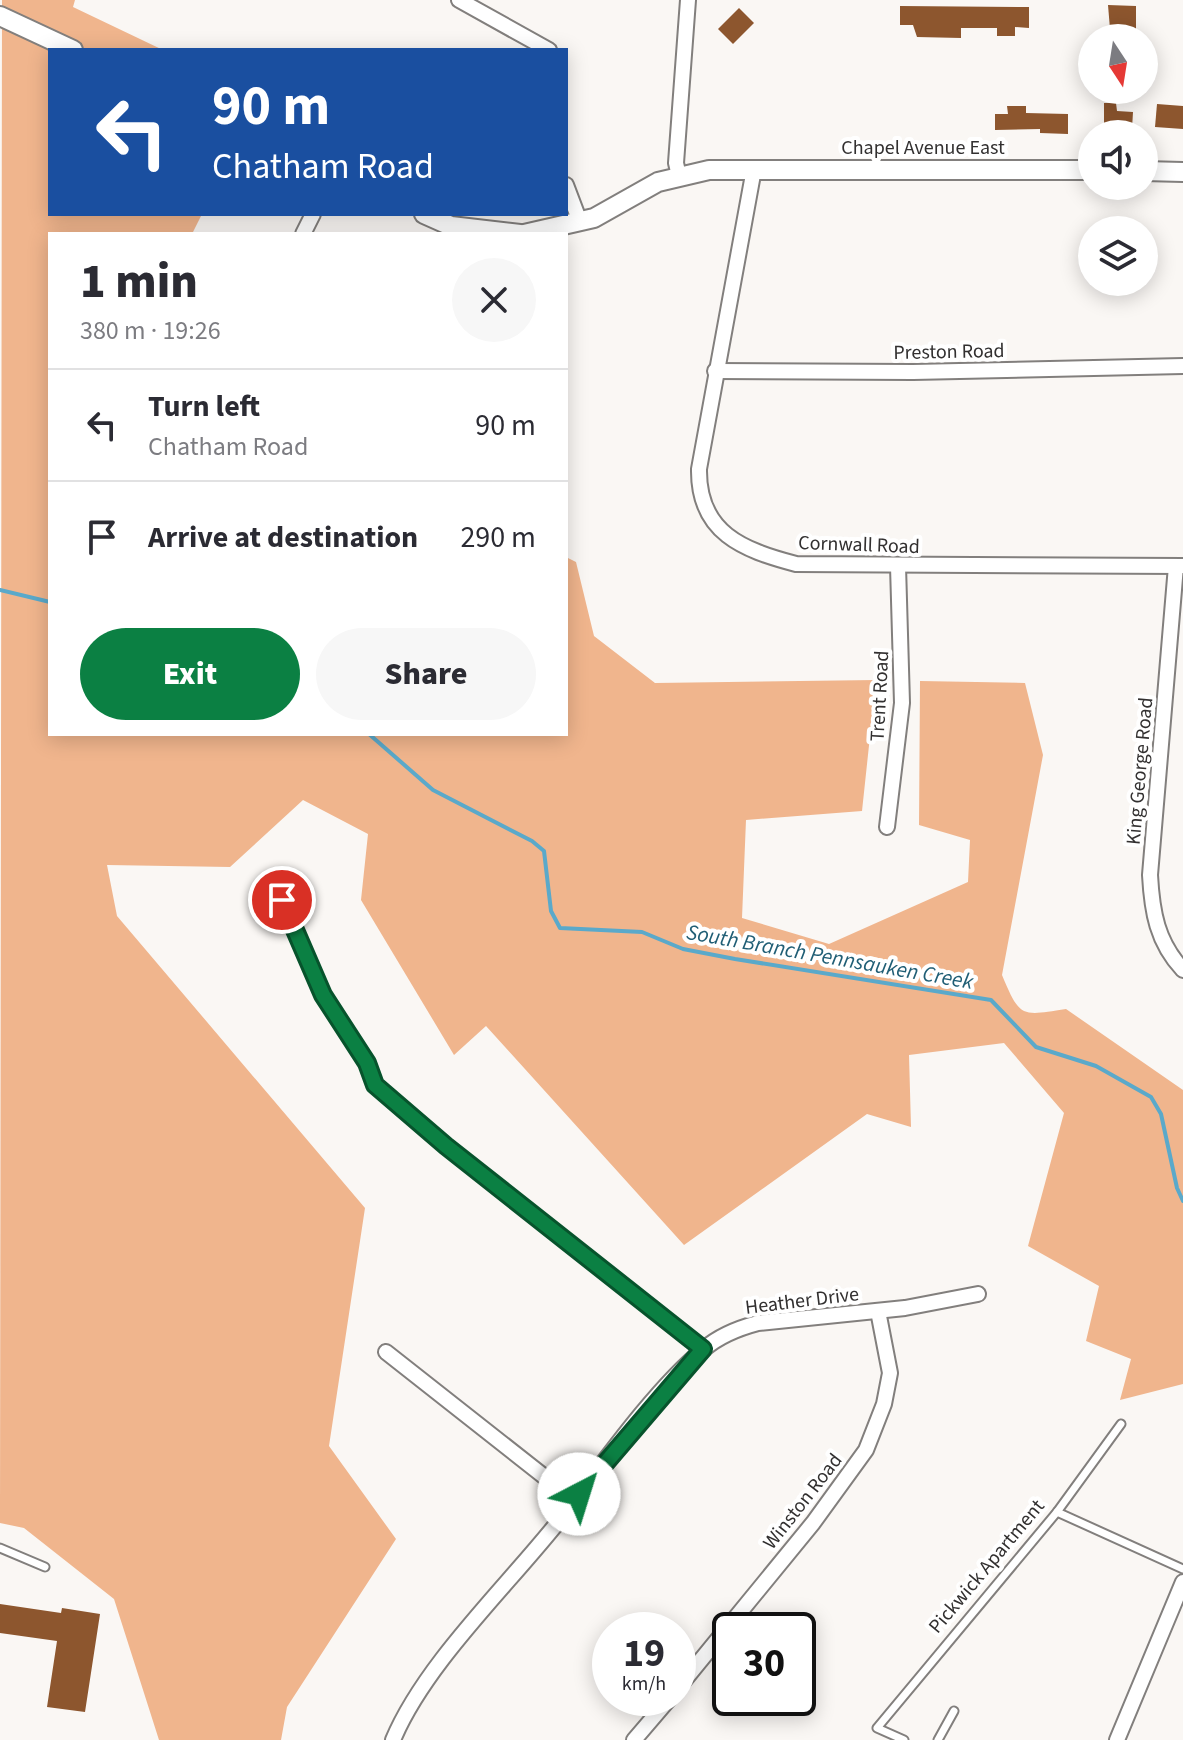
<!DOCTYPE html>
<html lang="en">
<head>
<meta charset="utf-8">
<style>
	body { margin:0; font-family:"Source Sans 3",sans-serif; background:#f7f7f7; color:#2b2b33; height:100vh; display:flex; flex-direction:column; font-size:30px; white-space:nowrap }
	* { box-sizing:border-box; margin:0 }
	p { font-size:26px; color:#7c7c81 }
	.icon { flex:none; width:44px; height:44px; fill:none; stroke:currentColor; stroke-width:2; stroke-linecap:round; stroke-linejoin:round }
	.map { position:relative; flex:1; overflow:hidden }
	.side { position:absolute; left:48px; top:232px; width:520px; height:504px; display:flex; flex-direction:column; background:#fff; border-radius:0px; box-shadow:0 4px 20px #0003 }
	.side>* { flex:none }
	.guide { position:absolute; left:48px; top:48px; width:520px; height:168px; border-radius:0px; box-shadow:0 4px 20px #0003; background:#1a4fa0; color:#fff; overflow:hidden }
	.needle { width:52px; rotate:168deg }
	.buttons { position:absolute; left:1078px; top:24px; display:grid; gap:16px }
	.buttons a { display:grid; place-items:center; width:80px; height:80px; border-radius:50%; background:#fff; box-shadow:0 4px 20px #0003; font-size:40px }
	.speed { position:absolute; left:592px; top:1612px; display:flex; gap:16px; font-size:40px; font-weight:700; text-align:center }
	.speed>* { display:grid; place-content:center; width:104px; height:104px; border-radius:50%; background:#fff; box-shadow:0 4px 20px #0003; line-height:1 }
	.speed small { font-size:20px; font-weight:400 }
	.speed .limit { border:4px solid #111; border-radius:12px; background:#fff; color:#111 }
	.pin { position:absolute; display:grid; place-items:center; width:68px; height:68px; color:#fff; margin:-34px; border:4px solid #fff; border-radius:50%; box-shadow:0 2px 8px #0007 }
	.me { position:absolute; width:88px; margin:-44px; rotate:40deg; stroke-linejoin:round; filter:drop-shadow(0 0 6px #0008) }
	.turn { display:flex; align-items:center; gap:28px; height:168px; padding:0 32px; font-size:36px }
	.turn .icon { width:104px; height:104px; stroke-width:2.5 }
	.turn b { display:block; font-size:56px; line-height:68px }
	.round { display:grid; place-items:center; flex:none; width:84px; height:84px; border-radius:42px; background:#f7f7f7 }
	.summary { display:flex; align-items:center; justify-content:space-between; height:136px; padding:0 32px }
	h1 { font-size:48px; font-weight:800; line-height:60px }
	.primary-button { display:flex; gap:16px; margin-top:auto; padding:16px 32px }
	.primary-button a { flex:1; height:92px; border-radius:48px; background:#0b8043; color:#fff; font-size:32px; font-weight:800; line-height:92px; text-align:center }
	.primary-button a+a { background:#f7f7f7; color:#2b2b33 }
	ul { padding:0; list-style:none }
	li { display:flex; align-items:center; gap:24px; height:112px; padding:0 32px; border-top:2px solid #e1e1e2 }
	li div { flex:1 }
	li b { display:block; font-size:30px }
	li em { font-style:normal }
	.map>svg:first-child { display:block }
	.green { fill:#f0b58d }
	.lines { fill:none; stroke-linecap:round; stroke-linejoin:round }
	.stream { stroke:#5aa9ca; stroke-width:4 }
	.building { fill:#8d562e }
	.service-casing { stroke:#827f7d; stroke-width:11 }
	.minor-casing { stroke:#827f7d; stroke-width:18 }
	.tertiary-casing { stroke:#827f7d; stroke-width:22 }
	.service { stroke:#fff; stroke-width:7 }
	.minor { stroke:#fff; stroke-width:14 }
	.tertiary { stroke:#fff; stroke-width:18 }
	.route-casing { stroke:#07532c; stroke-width:20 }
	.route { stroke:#0b8043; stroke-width:14 }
	.labels { text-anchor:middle; stroke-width:8; stroke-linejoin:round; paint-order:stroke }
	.street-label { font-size:20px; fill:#323030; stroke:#fff }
	.water-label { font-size:22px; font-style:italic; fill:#205e75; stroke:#fff }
</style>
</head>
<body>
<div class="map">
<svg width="1183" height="1740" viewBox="0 0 1183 1740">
	<rect width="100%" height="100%" fill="#faf7f4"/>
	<path class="green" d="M2 0H75L73 7 163 50H50V214H202L192 234H50V734H566V557L576 562 594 636 655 683 876 680 862 811 746 820 742 918 829 944 968 882 970 840 919 825 920 681 1025 683 1043 755 1002 975C1020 1018 1021 1016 1066 1009L1183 1090V1384L1120 1400 1131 1359 1086 1341 1099 1286 1028 1246 1064 1113 1004 1043 909 1055 911 1127 867 1114 684 1245 486 1026 454 1055 361 900 368 834 303 800 230 867 107 865 117 916 365 1208 329 1446 396 1539 287 1707 281 1740H159L114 1599 24 1528 0 1523Z"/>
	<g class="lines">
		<g class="stream">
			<polyline points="0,590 50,602"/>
			<polyline points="369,734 433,790 532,841 544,851 551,911 560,928 642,932 683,949 735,959 991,1000 1036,1047 1096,1066 1151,1097 1161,1114 1177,1188 1183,1201"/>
		</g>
	</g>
	<g class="building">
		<polygon points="1108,5 1136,6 1136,30 1110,29"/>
		<polygon points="900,6 1029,7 1029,28 1015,27 1015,36 997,36 997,28 961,28 961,38 917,37 913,25 900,25"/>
		<polygon points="739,8 754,23 733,44 718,29"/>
		<polygon points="1104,103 1116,103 1117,111 1133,112 1132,129 1104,129"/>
		<polygon points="1157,104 1183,106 1183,129 1155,127"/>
		<polygon points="1007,106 1026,106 1026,113 1068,114 1068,134 1040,133 1040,129 995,130 995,114 1008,114"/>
		<polygon points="0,1604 61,1613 62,1608 100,1614 85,1712 47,1707 57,1641 0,1633"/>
	</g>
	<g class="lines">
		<defs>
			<g id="service">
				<polyline points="1057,1512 1183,1569"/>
				<polyline points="0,1548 45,1567"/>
				<polyline points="904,1740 877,1728 1057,1512 1121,1424"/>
				<polyline points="938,1740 954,1711"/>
			</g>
			<g id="minor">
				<polyline points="459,0 549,50"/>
				<path d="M754 169 699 469C698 533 743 550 796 564L1183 566"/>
				<polyline points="679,176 676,163 688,0"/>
				<polyline points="566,185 580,222"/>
				<polyline points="303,234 313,214"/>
				<polyline points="715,371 913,372 1183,366"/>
				<path d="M1176 566 1150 875C1152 912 1157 942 1183 970"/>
				<polyline points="887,827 902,703 898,566"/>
				<polyline points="282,900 323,995 367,1063 375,1085 446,1146 703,1349"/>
				<polyline points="386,1352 574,1500"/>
				<polyline points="678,1688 813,1523 866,1450 884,1404 890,1373 878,1311"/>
				<path d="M393 1740C426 1661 513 1581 566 1512 604 1462 656 1388 704 1349 719 1336 739 1328 758 1323L905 1308 978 1294"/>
				<polyline points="634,1740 670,1698"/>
				<polyline points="1117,1740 1183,1582"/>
			</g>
			<g id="tertiary">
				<polyline points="0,16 73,50"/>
				<polyline points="1144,171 1183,172"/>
				<polyline points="424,214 451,226 520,234"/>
				<polyline points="524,234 594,218 658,182 709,170 1092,170"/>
			</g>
		</defs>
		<use href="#service" class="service-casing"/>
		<use href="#minor" class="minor-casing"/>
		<use href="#tertiary" class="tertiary-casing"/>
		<use href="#service" class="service"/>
		<use href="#minor" class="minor"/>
		<use href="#tertiary" class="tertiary"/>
	</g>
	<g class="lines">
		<defs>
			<polyline id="route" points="282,900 323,995 367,1063 375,1085 446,1146 703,1349 579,1494"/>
		</defs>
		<use href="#route" class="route-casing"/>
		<use href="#route" class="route"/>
	</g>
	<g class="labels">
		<g class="street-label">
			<text x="923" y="154">Chapel Avenue East</text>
			<text transform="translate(949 351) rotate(-1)" y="7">Preston Road</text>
			<text transform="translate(859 544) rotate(2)" y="7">Cornwall Road</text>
			<text transform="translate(879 696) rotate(-87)" y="7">Trent Road</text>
			<text transform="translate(1139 771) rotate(-85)" y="7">King George Road</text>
			<text transform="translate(802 1300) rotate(-7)" y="7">Heather Drive</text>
			<text transform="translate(802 1501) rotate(-52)" y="7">Winston Road</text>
			<text transform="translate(986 1566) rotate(-50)" y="7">Pickwick Apartment</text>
		</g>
		<g class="water-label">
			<text transform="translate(830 956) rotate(10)" y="8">South Branch Pennsauken Creek</text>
		</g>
	</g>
</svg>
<div class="buttons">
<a><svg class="needle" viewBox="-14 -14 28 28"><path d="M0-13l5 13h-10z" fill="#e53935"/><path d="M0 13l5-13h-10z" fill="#7c7c81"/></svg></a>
<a><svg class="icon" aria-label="sound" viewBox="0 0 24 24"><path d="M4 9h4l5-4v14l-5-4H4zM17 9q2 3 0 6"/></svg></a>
<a><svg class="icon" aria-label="layers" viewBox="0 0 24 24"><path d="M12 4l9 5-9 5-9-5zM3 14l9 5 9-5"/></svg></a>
</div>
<div class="speed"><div>19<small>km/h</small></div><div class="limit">30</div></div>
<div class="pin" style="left:282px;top:900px;background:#d93025"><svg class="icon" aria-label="arrive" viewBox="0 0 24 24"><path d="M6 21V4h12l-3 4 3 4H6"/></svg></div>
<svg class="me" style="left:579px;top:1494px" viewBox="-20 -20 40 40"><circle r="19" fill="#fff"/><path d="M0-13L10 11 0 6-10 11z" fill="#0b8043"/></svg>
<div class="guide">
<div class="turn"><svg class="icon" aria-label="left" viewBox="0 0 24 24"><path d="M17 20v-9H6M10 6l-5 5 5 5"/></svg><div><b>90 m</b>Chatham Road</div></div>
</div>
<section class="side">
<div class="summary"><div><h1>1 min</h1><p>380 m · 19:26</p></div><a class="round"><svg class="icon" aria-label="close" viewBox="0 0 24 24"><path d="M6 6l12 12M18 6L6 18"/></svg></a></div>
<ul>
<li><svg class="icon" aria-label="left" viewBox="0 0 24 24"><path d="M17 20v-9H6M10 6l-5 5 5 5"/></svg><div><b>Turn left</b><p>Chatham Road</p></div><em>90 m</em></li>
<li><svg class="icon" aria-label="arrive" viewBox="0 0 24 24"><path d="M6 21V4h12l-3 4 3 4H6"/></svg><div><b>Arrive at destination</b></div><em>290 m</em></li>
</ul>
<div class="primary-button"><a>Exit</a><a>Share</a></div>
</section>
</div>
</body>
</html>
